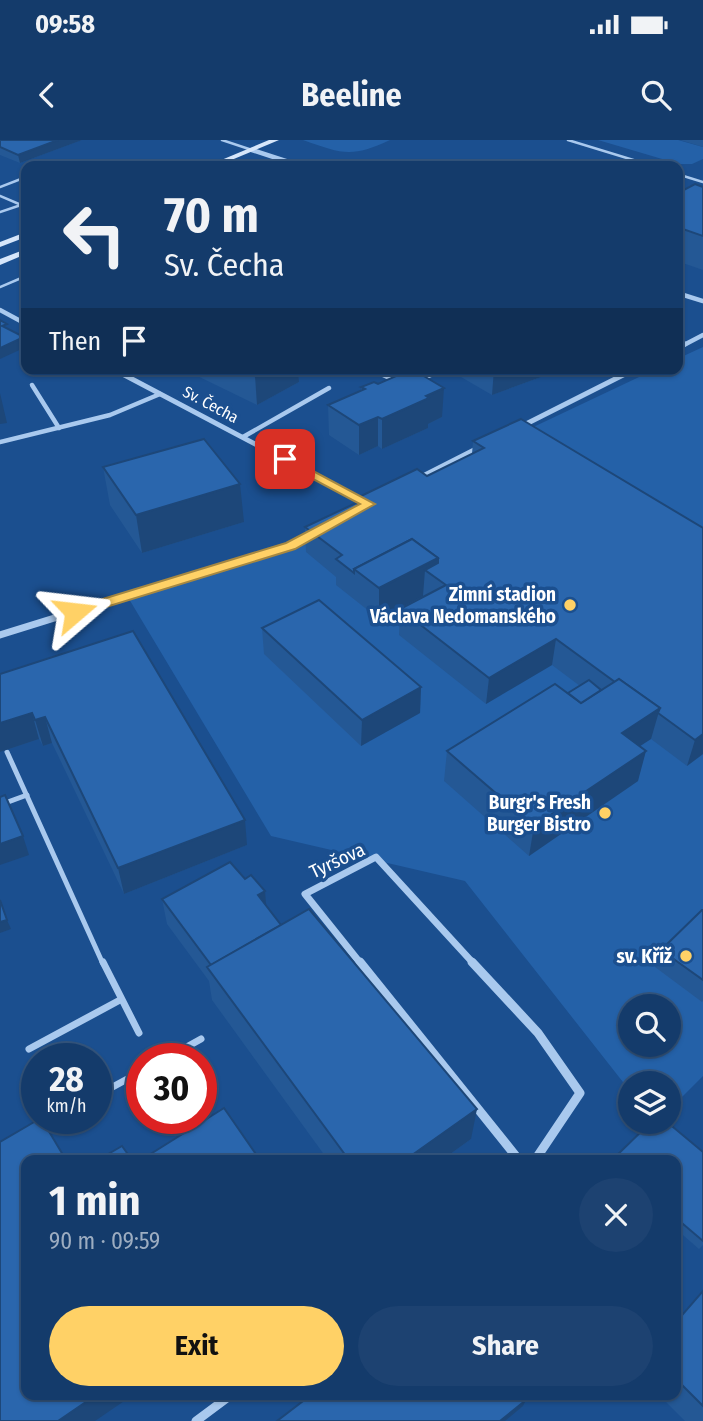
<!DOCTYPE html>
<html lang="en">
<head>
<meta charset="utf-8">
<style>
	body { margin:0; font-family:"Fira Sans Condensed",sans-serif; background:#1d4271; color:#f1f3f6; height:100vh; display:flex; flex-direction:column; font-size:26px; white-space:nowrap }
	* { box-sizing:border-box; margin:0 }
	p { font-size:23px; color:#9dadc1 }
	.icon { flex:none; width:38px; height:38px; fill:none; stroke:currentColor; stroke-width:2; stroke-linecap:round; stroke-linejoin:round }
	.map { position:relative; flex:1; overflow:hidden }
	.panel { position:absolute; left:21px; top:1015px; width:660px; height:245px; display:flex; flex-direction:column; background:#143b6b; border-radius:14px; box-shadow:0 2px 5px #0004,0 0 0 2px #33557e }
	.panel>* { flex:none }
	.banner { position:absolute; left:21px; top:21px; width:662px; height:214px; border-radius:14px; box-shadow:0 2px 5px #0004,0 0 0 2px #33557e; background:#143b6b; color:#f1f3f6; overflow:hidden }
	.buttons { position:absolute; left:618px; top:854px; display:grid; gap:14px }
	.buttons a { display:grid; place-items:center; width:63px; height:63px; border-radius:50%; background:#143b6b; box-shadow:0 2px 5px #0004,0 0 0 2px #33557e; font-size:35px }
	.speed { position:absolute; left:21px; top:903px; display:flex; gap:14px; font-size:35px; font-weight:700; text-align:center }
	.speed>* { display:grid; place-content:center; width:91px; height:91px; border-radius:50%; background:#143b6b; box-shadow:0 2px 5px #0004,0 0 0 2px #33557e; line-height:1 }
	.speed small { font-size:18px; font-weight:400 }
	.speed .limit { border:10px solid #d22; background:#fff; color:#111 }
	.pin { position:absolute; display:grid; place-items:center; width:60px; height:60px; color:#fff; margin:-30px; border-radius:14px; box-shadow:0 4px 10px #0006 }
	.me { position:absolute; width:77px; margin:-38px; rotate:73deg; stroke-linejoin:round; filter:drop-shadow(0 0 5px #0008) }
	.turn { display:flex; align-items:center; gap:24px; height:147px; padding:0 28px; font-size:32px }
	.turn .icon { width:91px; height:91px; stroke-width:2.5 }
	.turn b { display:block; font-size:49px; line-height:60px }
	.then { display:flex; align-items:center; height:66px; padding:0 28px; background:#0003; gap:14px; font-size:26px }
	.round { display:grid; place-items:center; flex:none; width:74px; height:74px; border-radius:37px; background:#1d4271 }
	.overview { display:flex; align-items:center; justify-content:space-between; height:119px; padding:0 28px }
	h1 { font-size:42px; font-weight:700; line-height:52px }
	.button { display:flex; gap:14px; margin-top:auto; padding:14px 28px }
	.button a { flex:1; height:80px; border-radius:42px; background:#ffd166; color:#111; font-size:28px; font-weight:700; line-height:80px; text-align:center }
	.button a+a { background:#1d4271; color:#f1f3f6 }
	.status { display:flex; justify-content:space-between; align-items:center; height:49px; padding:0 35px; background:#143b6b; direction:ltr }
	.status svg { height:19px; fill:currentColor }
	header { display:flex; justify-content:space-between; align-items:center; height:91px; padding:0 28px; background:#143b6b; font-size:32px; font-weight:700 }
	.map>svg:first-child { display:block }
	.green { fill:#2461a8; fill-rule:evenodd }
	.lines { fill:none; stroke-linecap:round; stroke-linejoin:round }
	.path { stroke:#a9c9ee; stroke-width:2.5; stroke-dasharray:2 2.5; stroke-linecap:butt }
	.lane-far3 { stroke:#a9c9ee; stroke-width:2.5 }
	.lane-far2 { stroke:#a9c9ee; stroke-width:4.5 }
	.lane-far1 { stroke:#a9c9ee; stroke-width:5 }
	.lane { stroke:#a9c9ee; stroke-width:7 }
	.street-far3 { stroke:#a9c9ee; stroke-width:4.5 }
	.street-far2 { stroke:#a9c9ee; stroke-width:5 }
	.street-far1 { stroke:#a9c9ee; stroke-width:7 }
	.street { stroke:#a9c9ee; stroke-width:9 }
	.secondary { fill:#d6e6fa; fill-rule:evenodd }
	.wall { fill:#245895 }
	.shaded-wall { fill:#1d4779 }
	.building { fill:#2a66ad; stroke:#1d4779; stroke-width:2 }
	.route { fill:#ffd166; stroke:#a68842; stroke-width:2 }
	.poi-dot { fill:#ffd166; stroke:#1b4f8f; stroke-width:2.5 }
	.labels { text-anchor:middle; stroke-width:7; stroke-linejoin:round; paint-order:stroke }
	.far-street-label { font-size:16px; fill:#fff; stroke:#1b4f8f }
	.poi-label { font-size:19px; font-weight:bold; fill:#fff; stroke:#1b4f8f; text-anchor:end }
	.street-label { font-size:19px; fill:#fff; stroke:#1b4f8f }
</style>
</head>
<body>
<div class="status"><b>09:58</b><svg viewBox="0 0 49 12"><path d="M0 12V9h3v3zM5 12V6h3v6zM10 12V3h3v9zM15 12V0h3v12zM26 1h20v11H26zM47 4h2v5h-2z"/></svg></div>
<header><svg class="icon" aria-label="back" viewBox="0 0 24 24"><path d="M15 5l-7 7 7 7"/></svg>Beeline<svg class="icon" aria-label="search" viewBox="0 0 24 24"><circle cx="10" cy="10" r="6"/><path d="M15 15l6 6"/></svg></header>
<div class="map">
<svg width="703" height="1281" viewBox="0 0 703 1281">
	<rect width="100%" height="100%" fill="#1b4f8f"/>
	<g class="green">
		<path d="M303 0H390C351 18 343 14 303 0Z"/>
		<polygon points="598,0 678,0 703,7 703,19 692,24 679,24"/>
		<path d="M703 207V936L669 970 668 943H630V951L465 741 271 696 129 459 295 410 432 335 656 229H677V219ZM630 866H668V905H630Z"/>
	</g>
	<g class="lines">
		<polyline class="path" points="177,26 187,22"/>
		<g class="lane-far3">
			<polyline points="222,0 252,10"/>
			<polyline points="568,0 653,26"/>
			<polyline points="677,34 703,42"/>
			<polyline points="0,47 26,37"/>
			<polyline points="0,56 26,67"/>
			<polyline points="0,72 21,65"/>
			<polyline points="0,147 26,136"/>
		</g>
		<g class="lane-far2">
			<polyline points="370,229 396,241"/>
			<polyline points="422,239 444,229"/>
			<polyline points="32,245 59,288"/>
			<polyline points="243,297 329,248"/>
			<polyline points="0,302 110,275 160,254"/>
		</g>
		<g class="lane-far1">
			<polyline points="7,612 103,824"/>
			<polyline points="0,665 27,655"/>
		</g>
		<g class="lane">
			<polyline points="103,822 139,893"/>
			<polyline points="29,909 120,860"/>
			<polyline points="165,919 201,899"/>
			<polyline points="96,956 142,931"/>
			<polyline points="40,987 55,978"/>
		</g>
		<g class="street-far3">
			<polyline points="252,10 301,26"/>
			<polyline points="677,153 703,161"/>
			<polyline points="0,170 26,184"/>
			<polyline points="682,206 703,195"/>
		</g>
		<g class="street-far2">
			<polyline points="677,208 685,204"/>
			<polyline points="113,229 365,362"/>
			<polyline points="520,287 635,229"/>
			<polyline points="417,339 478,308"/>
			<polyline points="71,473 291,406 314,394"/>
		</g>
		<g class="street-far1">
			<polyline points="0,495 77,471"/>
			<polyline points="361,824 305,754 376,717 474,824"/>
		</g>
		<g class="street">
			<polyline points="360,822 519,1020"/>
			<polyline points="472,822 538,893 580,953 535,1020"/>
			<polyline points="196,1281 231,1255"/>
		</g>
		<g class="secondary">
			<polygon points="269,0 279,0 217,26 207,26"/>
			<polygon points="26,92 26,97 0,107 0,102"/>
			<polygon points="26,109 26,114 0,125 0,119"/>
		</g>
	</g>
	<g class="wall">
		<polygon points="0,0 82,0 20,23 0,15"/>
		<polygon points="680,0 703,0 703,7"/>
		<polygon points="703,47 703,130 677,121 677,48 684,50"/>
		<polygon points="183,229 298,229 299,242 257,265"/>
		<polygon points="410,229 416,229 414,230 442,277 428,284 428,288 382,309 378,306 359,315 329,295 328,265 361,251 361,247 378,244"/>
		<polygon points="461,229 548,229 541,232 541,237 492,255 461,237"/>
		<polygon points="521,279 703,614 687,626 651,599 640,606 638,641 529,716 444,641 447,611 568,553 580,546 552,525 486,564 399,495 400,469 424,456 379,479 336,445 336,437 306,412 305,387 359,365 359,357 427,336 472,314 473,301"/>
		<polygon points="103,327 244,382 142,413 110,365"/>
		<polygon points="262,488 421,547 420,573 361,606 264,514"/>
		<polygon points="0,534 247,705 124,754 52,603 43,606 39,599 0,612"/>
		<polygon points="162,759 266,765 281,785 471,999 442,1020 328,1020 212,860 209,841 167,784"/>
		<polygon points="703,770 703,861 702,862 655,827 661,810"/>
		<polygon points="703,1012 703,1105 699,1109 676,1089 676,1020"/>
		<polygon points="703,1151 703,1281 685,1281 659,1255 676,1255 676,1182"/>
	</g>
	<g class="shaded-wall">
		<polygon points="58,0 82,0 20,23 18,15"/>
		<polygon points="24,197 26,207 0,219 0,208"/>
		<polygon points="267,229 298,229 299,242 257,265 255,236"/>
		<polygon points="494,229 548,229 541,232 541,237 492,255"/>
		<polygon points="444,248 442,277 428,284 428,288 382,309 382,279 426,256"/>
		<polygon points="0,253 7,283 0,284"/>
		<polygon points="378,277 378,306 359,315 359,285"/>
		<polygon points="240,344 244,382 142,413 136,375"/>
		<polygon points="438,418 437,438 425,430 423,456 379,479 379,448"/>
		<polygon points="556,499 552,525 486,564 489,538"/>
		<polygon points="421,547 420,573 361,606 362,580"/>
		<polygon points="660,568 651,599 614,623 622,593"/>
		<polygon points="32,573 39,599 0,612 0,583"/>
		<polygon points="45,577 52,603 43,606 35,580"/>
		<polygon points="703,594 703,614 687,626 695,600"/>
		<polygon points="646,611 638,641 529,716 534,686"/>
		<polygon points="245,680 247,705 124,754 118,728"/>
		<polygon points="23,696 29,715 0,725 0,704"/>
		<polygon points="265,751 267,776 258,755"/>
		<polygon points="7,780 11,789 0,793 0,782"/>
		<polygon points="477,969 471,999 442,1020 405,1020"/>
		<polygon points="96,1255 133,1255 95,1281 58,1281"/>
		<polygon points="526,1260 523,1266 505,1281 500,1281"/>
	</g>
	<g class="building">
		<polygon points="0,0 58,0 18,15 0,7"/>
		<polygon points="592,22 606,26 584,26"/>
		<polygon points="695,44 703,47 703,96 677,87 677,48 684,50"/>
		<polygon points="0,180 7,184 2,186 24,197 0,208"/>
		<polygon points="240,229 267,229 255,236"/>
		<polygon points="412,229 444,248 426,256 429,258 382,279 378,277 359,285 328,265 365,249 361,247 374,242 378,244"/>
		<polygon points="521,279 703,388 703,594 695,600 658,573 660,568 619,539 615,542 556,499 489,538 400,469 446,445 425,430 438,423 438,418 412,399 354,429 354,433 336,419 342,415 305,387 356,363 361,367 368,364 359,357 417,329 427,336 484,308 473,301"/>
		<polygon points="204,299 240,344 136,375 103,327"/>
		<polygon points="412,399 438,418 379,448 354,429"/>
		<polygon points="319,460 421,547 362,580 262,488"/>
		<polygon points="133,491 245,680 118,728 45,577 35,580 32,573 0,583 0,534"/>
		<polygon points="619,539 660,568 622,593 646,611 534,686 447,611 555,544 581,563"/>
		<polygon points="589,540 601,550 581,563 568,553"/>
		<polygon points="5,655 23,696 0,704 0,657"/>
		<polygon points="230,722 245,739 251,735 265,751 258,755 281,785 211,825 162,759"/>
		<polygon points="0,760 7,780 0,782"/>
		<polygon points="309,769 477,969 405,1020 349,1020 207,827"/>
		<polygon points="702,770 703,770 703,840 661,810"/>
		<polygon points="224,968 260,1020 141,1020"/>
		<polygon points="41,978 66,1020 26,1020 26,1255 96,1255 58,1281 0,1281 0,1002"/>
		<polygon points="651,982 667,982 703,1012 703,1101 676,1078 676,1020 612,1020"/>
		<polygon points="122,1006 132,1020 98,1020"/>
		<polygon points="703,1151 703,1266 676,1239 676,1182"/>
		<polygon points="311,1255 523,1255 526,1260 500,1281 277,1281"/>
	</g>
	<polygon class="route" points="285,316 375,364 295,409 80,475 70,475 70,469 286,403 360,364 281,322 279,319"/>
	<g class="poi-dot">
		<circle cx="570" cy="465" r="7"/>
		<circle cx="605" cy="673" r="7"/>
		<circle cx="686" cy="816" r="7"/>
	</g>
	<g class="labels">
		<g class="far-street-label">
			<text transform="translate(211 264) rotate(28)" y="6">Sv. Čecha</text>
		</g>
		<g class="poi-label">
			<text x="556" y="461">Zimní stadion<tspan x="556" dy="22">Václava Nedomanského</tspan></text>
			<text x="591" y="669">Burgr's Fresh<tspan x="591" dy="22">Burger Bistro</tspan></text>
			<text x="672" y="823">sv. Kříž</text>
		</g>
		<g class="street-label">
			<text transform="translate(337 720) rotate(-25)" y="7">Tyršova</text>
		</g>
	</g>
</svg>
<div class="buttons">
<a><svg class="icon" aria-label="search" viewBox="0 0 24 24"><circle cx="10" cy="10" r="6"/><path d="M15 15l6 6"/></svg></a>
<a><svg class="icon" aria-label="layers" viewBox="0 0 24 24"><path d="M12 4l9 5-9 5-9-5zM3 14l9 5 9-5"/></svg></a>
</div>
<div class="speed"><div>28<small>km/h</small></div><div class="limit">30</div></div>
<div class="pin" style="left:285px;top:319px;background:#d93025"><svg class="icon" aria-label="arrive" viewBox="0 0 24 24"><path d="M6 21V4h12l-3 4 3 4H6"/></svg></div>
<svg class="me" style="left:75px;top:472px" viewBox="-20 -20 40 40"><path d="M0-17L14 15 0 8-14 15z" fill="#ffd166" stroke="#fff" stroke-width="4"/></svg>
<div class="banner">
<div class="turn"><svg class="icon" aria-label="left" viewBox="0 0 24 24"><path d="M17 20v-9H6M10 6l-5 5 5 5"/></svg><div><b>70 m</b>Sv. Čecha</div></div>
<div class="then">Then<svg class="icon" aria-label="arrive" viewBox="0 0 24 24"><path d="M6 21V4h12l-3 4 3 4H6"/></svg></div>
</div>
<section class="panel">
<div class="overview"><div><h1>1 min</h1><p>90 m · 09:59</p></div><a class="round"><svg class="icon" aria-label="close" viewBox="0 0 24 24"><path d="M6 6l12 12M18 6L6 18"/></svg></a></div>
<div class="button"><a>Exit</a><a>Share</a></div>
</section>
</div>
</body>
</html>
